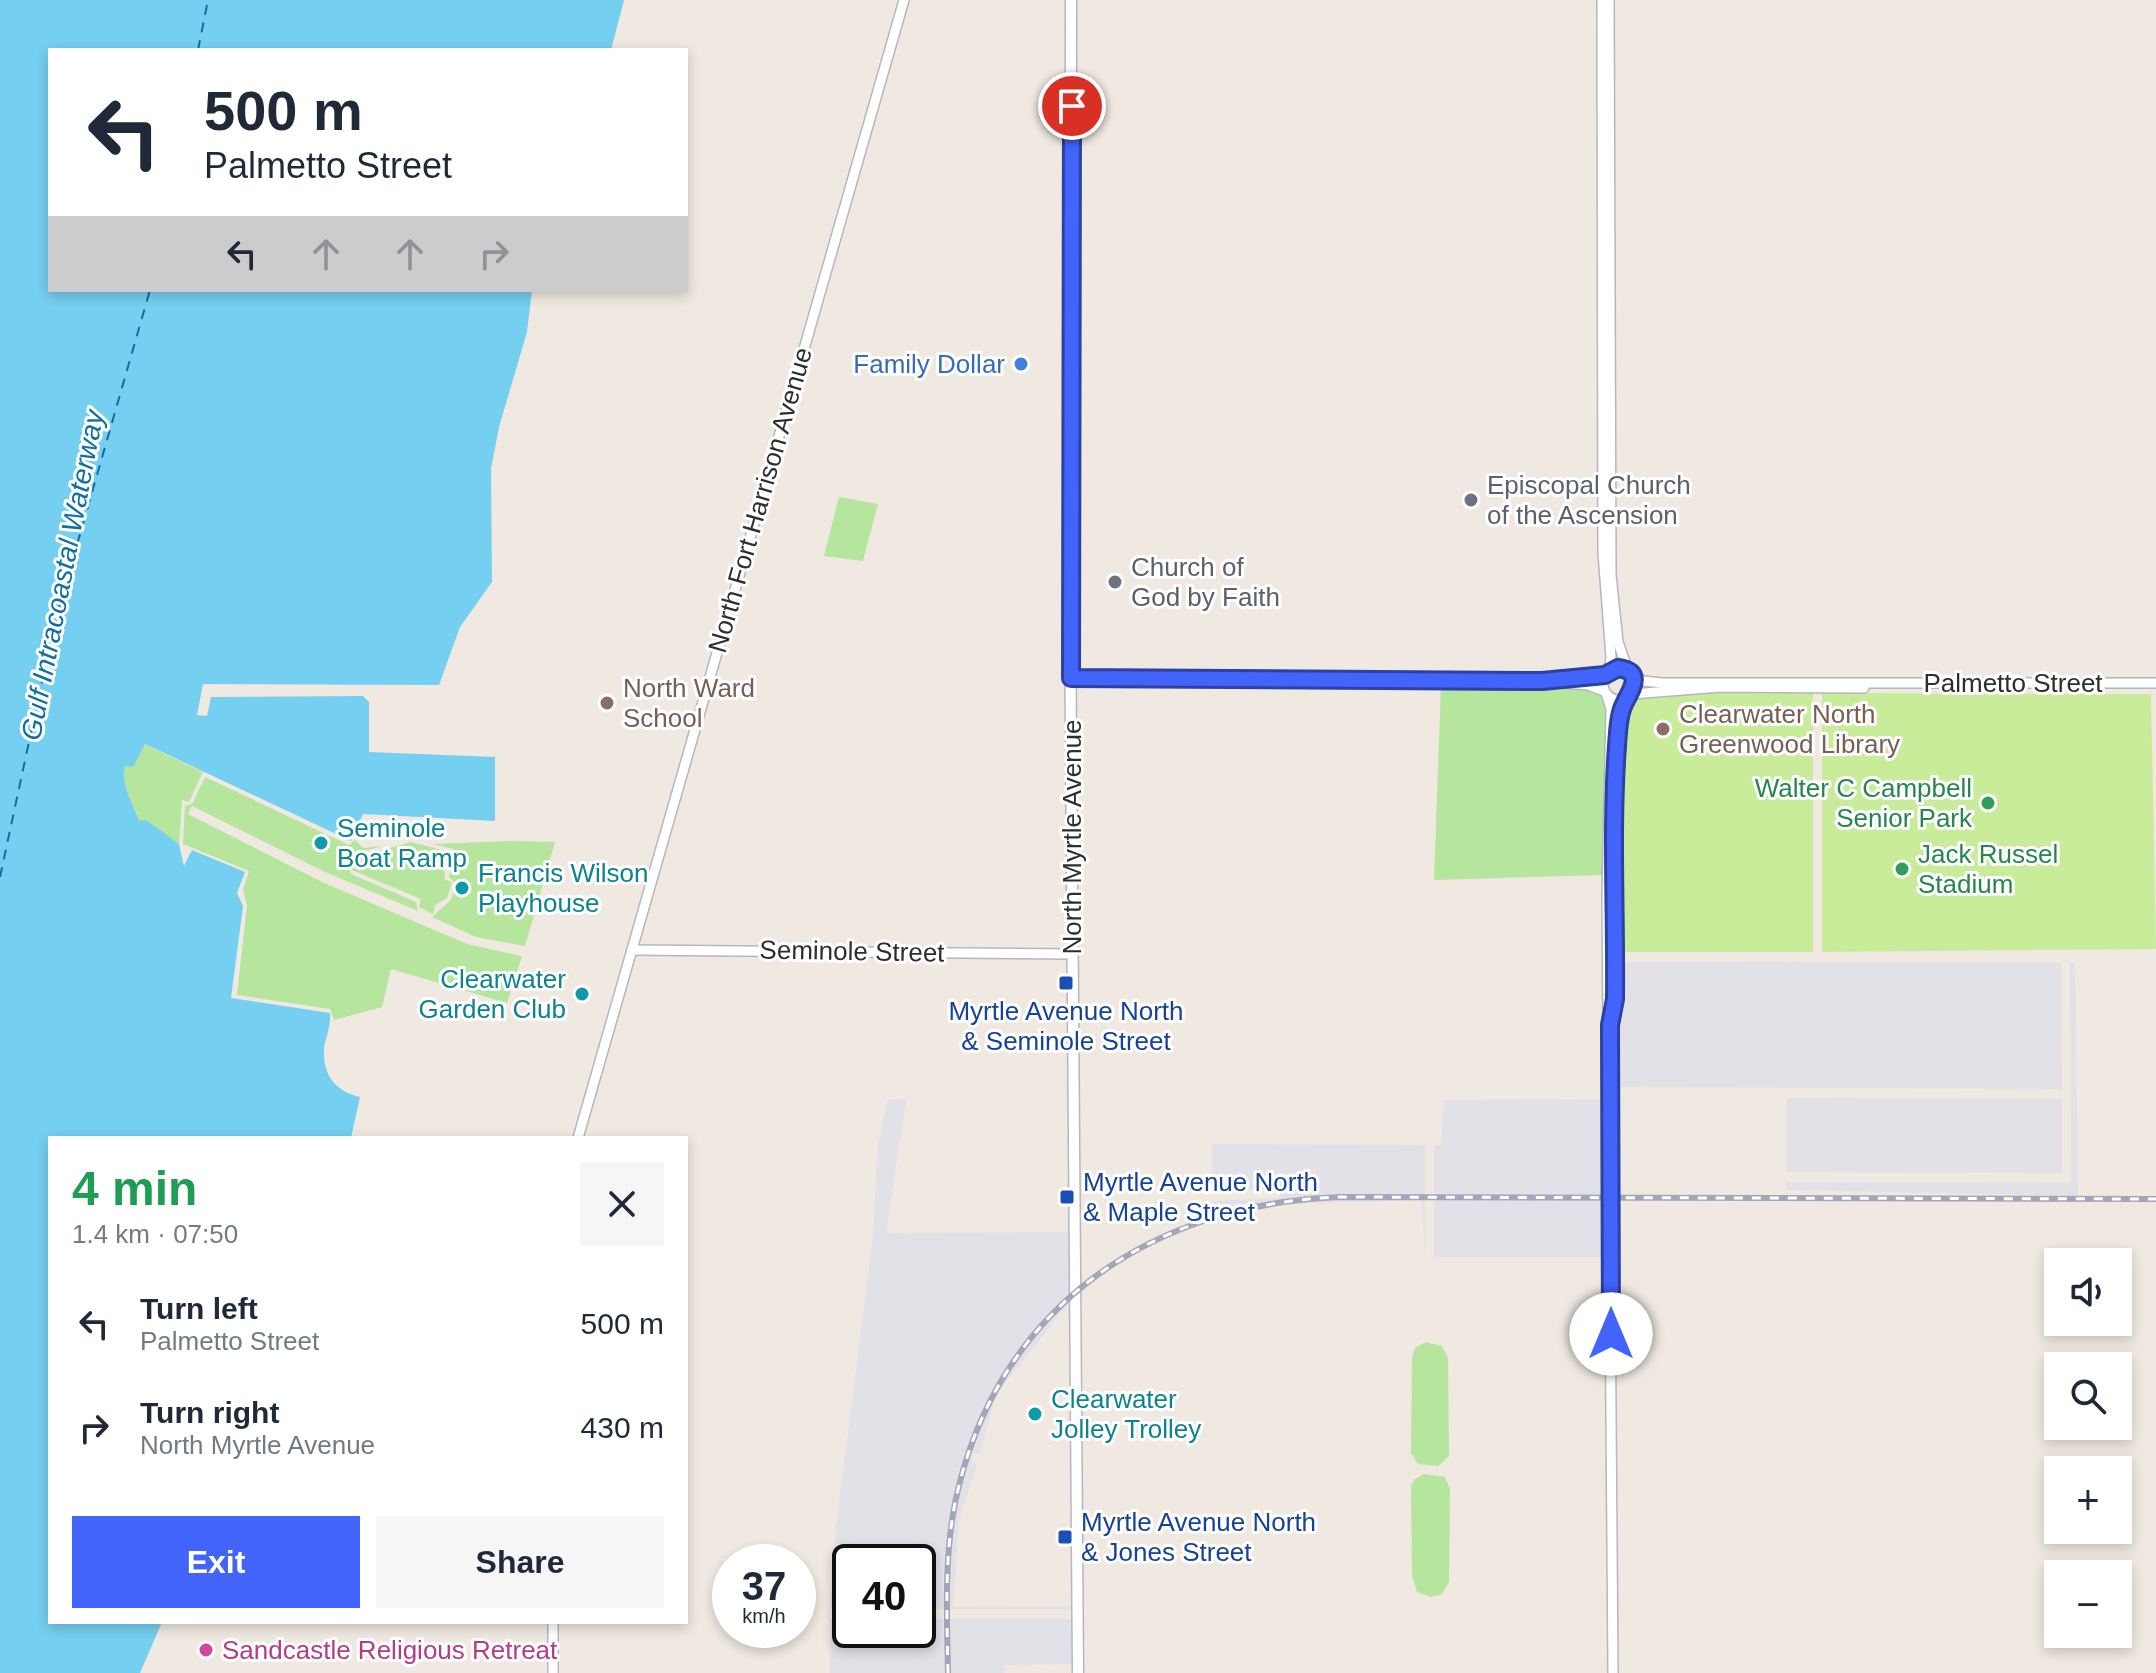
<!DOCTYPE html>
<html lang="en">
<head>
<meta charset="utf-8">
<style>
	body { margin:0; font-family:Arial,sans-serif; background:#f6f6f7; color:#1f2937; height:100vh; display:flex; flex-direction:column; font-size:30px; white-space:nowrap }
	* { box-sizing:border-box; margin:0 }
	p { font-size:26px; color:#747a83 }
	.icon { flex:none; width:44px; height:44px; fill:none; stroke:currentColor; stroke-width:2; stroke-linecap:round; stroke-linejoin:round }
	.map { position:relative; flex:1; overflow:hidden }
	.panel { position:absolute; left:48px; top:1136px; width:640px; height:488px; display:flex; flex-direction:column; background:#fff; border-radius:0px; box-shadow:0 4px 12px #0003 }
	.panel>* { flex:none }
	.top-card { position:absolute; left:48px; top:48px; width:640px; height:244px; border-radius:0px; box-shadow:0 4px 12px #0003; background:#fff; color:#1f2937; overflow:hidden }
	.controls { position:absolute; left:2044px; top:1248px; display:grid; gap:16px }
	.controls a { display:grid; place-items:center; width:88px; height:88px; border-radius:0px; background:#fff; box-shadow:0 4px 12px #0003; font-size:40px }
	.speed { position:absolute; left:712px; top:1544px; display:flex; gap:16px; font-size:40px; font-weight:700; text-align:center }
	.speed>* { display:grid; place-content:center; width:104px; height:104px; border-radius:50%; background:#fff; box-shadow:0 4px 12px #0003; line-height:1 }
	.speed small { font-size:20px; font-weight:400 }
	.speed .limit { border:4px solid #111; border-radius:12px; background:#fff; color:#111 }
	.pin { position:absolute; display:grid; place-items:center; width:68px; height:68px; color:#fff; margin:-34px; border:4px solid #fff; border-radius:50%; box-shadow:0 2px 8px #0007 }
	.me { position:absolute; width:88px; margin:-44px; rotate:0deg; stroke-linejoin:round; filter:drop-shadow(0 0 6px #0008) }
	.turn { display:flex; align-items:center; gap:28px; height:168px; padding:0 24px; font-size:36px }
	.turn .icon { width:104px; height:104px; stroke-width:2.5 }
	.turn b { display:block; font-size:56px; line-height:68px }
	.lanes { display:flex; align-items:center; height:76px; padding:0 24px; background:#0003; justify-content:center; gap:40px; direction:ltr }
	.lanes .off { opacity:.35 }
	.round { display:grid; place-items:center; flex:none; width:84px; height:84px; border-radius:0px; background:#f6f6f7 }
	.overview { display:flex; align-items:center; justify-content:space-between; height:136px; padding:0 24px }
	h1 { font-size:48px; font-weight:600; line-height:60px; color:#1e9e55 }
	.cta { display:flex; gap:16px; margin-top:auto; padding:16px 24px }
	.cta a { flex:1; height:92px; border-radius:0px; background:#4264fb; color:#fff; font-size:32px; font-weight:600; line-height:92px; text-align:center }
	.cta a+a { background:#f6f6f7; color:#1f2937 }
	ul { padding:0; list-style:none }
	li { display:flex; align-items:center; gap:24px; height:104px; padding:0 24px }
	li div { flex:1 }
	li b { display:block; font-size:30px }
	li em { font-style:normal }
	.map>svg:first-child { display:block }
	.industrial { fill:#e3e1e8 }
	.green { fill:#b6e59e }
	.pitch { fill:#c9ec9a }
	.water { fill:#75cff0 }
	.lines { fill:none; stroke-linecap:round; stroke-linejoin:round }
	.ferry { stroke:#0d6fa3; stroke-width:2; stroke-dasharray:10 8; stroke-linecap:butt }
	.tertiary-casing { stroke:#b4b7c1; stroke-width:12 }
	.secondary-casing { stroke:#b4b7c1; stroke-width:13 }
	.tertiary { stroke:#fff; stroke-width:9 }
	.secondary { stroke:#fff; stroke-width:10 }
	.rail-casing { stroke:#a3a6b8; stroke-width:6 }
	.rail { stroke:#fff; stroke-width:3; stroke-dasharray:9; stroke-linecap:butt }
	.route-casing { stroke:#2b41a3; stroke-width:20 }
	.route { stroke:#4264fb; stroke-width:14 }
	.shop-dot { fill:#3f7fe0; stroke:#fff; stroke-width:3 }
	.worship-dot { fill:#6b7280; stroke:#fff; stroke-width:3 }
	.education-dot { fill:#8d6e63; stroke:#fff; stroke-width:3 }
	.leisure-dot { fill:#2e9e5b; stroke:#fff; stroke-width:3 }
	.culture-dot { fill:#0f9aa8; stroke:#fff; stroke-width:3 }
	.transit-dot { fill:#1a4fb4; stroke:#fff; stroke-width:3 }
	.hotel-dot { fill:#d1479c; stroke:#fff; stroke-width:3 }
	.labels { text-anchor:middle; stroke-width:6; stroke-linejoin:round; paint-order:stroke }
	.shop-label { font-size:26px; fill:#366cbe; stroke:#fff; text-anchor:end }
	.worship-label { font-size:26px; fill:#5b616d; stroke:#fff; text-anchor:start }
	.street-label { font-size:26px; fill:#2e2e2e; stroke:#fff }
	.education-label { font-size:26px; fill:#785e54; stroke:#fff; text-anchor:start }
	.leisure-label { font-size:26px; fill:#27864d; stroke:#fff; text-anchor:end }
	.culture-label { font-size:26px; fill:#0d838f; stroke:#fff; text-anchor:start }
	.transit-label { font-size:26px; fill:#164399; stroke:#fff; text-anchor:start }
	.hotel-label { font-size:26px; fill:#b23c85; stroke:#fff; text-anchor:start }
	.water-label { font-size:28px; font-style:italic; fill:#0d6fa3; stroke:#fff }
</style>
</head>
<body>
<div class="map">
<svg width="2156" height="1673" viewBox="0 0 2156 1673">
	<rect width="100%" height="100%" fill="#efe9e1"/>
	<g class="industrial">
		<polygon points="1620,962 2061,963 2062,1089 1615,1087"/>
		<polygon points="2070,963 2075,963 2078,1196 1786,1190 1786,1182 2071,1183"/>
		<polygon points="1787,1098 2062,1099 2062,1173 1787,1172"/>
		<polygon points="888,1099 906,1100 886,1233 1071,1232 1070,1302 996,1394 980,1453 972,1453 972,1463 977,1463 959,1521 953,1607 1073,1606 1073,1609 918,1609 918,1562 850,1562 850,1609 830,1608 836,1527 873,1235 878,1145"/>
		<polygon points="1606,1099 1606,1257 1434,1257 1434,1145 1441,1145 1444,1100"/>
		<polygon points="1212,1144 1425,1145 1425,1257 1422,1200 1213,1206 1213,1201 1280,1198 1279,1189 1212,1191"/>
		<polygon points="830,1619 850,1619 850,1630 918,1630 918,1619 1074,1619 1074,1664 1005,1665 1004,1673 830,1673"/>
	</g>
	<g class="green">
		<polygon points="839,497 878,504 863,561 824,556"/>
		<path d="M1441 685C1477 686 1573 679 1600 695L1606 710 1602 875 1434 880Z"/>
		<path d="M144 744 203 772 189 802 182 800 179 844 139 821C133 802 121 786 125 765L133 766Z"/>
		<polygon points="205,777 349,845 355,840 363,848 382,846 358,853 349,868 351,874 416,902 418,911 325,872 192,806 188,814 322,882 467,944 522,956 507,1003 391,969 382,1007 334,1020 330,1009 237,995 247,906 243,889 249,871 183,844 185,806 192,804"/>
		<polygon points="510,841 555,842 525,946 476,937 432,917 451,900 456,884 449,877 456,855 453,849 433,844"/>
		<polygon points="411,842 453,853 449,865 444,868 445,880 452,882 447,898 435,905 433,914 419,907 421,899 352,870 361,856"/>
		<polygon points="1426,1342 1442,1346 1448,1358 1449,1456 1438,1466 1418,1464 1411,1453 1412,1358 1415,1348"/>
		<polygon points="1424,1474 1445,1477 1450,1489 1449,1582 1442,1594 1431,1597 1417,1592 1412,1575 1411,1486 1415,1479"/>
	</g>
	<g class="pitch">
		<path d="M1698 693H1813V952H1620C1620 908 1610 723 1635 698Z"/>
		<polygon points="1822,693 2151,694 2156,949 1822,952"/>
	</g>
	<path class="water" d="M0 0H624L611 50H50V290H532L527 332 499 427 491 469 492 582 460 627 439 685 203 684 197 715 207 716 211 697 363 696 369 702V752L495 757V821L363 814 351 841 145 744 133 767 125 766C121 786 133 803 139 821L146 820 179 844 184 866 192 850 245 872 237 893 243 906 231 998 330 1013C331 1030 324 1040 324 1051 323 1077 338 1092 360 1097L351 1138H50V1622H162L140 1673H0Z"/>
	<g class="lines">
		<g class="ferry">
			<polyline points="198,50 208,0"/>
			<polyline points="0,877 54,625 150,290"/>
		</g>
		<defs>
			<g id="tertiary">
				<polyline points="1602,0 1603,553 1611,657 1609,671"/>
				<polyline points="1609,0 1611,575 1618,642 1628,671"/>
				<circle cx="1619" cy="684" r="16"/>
				<polyline points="1632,674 1643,681 1662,683 2156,683"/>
				<polyline points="1071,678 1542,681 1588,685 1604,691"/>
				<polyline points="1569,679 1605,675"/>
				<polyline points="1632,694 1720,687 1864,688"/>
				<polyline points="1607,696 1611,709 1607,896 1613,1673"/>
				<polyline points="632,950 1073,954"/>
				<polyline points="1612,1014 1616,773 1620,719 1628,697"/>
				<polyline points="578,1138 904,0"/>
				<polyline points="553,1622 553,1673"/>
			</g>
			<polyline id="secondary" points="1071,0 1070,607 1078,1673"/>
		</defs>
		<use href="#tertiary" class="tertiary-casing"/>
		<use href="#secondary" class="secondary-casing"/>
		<use href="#tertiary" class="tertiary"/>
		<use href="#secondary" class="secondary"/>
		<defs>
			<path id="rail" d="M948 1673C947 1617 944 1559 955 1503 995 1309 1149 1204 1340 1197L2156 1199"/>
		</defs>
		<use href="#rail" class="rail-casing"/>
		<use href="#rail" class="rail"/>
	</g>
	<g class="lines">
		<defs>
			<path id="route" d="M1072 106 1071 678 1542 681 1605 675 1618 668C1648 672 1627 694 1622 709 1618 721 1618 734 1617 746 1611 830 1616 915 1615 999L1610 1025 1611 1334"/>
		</defs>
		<use href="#route" class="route-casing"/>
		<use href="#route" class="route"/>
	</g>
	<circle class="shop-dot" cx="1021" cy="364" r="8"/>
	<g class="worship-dot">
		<circle cx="1471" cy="500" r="8"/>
		<circle cx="1115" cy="582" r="8"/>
	</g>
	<g class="education-dot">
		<circle cx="607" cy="703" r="8"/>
		<circle cx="1663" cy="729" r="8"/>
	</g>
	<g class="leisure-dot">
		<circle cx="1988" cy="803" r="8"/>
		<circle cx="1902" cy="869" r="8"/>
	</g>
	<g class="culture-dot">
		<circle cx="321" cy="843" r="8"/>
		<circle cx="462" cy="888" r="8"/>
		<circle cx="582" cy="994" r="8"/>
		<circle cx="1035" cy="1414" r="8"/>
	</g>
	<g class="transit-dot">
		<rect x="1058" y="975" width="16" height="16" rx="4"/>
		<rect x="1059" y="1189" width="16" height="16" rx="4"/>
		<rect x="1057" y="1529" width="16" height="16" rx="4"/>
	</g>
	<circle class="hotel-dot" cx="206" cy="1650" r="8"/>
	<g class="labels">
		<g class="shop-label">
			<text x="1005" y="373">Family Dollar</text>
		</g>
		<g class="worship-label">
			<text x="1487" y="494">Episcopal Church<tspan x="1487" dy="30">of the Ascension</tspan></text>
			<text x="1131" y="576">Church of<tspan x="1131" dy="30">God by Faith</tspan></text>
		</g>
		<g class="street-label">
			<text transform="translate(760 500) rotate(-74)" y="9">North Fort Harrison Avenue</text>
			<text x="2013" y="692">Palmetto Street</text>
			<text transform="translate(1072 837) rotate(-90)" y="9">North Myrtle Avenue</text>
			<text transform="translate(852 951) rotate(1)" y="9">Seminole Street</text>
		</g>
		<g class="education-label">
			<text x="623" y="697">North Ward<tspan x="623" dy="30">School</tspan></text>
			<text x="1679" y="723">Clearwater North<tspan x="1679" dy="30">Greenwood Library</tspan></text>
		</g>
		<g class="leisure-label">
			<text x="1972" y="797">Walter C Campbell<tspan x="1972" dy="30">Senior Park</tspan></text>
			<text x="1918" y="863" text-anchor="start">Jack Russel<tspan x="1918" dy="30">Stadium</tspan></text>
		</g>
		<g class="culture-label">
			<text x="337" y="837">Seminole<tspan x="337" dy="30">Boat Ramp</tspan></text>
			<text x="478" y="882">Francis Wilson<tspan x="478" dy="30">Playhouse</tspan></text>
			<text x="566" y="988" text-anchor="end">Clearwater<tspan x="566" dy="30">Garden Club</tspan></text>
			<text x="1051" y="1408">Clearwater<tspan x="1051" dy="30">Jolley Trolley</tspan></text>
		</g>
		<g class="transit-label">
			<text x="1066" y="1020" text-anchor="middle">Myrtle Avenue North<tspan x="1066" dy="30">&amp; Seminole Street</tspan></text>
			<text x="1083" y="1191">Myrtle Avenue North<tspan x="1083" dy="30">&amp; Maple Street</tspan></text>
			<text x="1081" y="1531">Myrtle Avenue North<tspan x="1081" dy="30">&amp; Jones Street</tspan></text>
		</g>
		<g class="hotel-label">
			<text x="222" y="1659">Sandcastle Religious Retreat</text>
		</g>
		<g class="water-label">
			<text transform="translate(62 575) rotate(-79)" y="10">Gulf Intracoastal Waterway</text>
		</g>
	</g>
</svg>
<div class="controls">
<a><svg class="icon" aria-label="sound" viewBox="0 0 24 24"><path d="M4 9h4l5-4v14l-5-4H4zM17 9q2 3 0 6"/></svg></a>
<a><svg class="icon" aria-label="search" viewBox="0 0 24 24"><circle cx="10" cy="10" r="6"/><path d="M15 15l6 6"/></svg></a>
<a>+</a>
<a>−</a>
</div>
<div class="speed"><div>37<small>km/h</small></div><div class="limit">40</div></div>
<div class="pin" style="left:1072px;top:106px;background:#d93025"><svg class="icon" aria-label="arrive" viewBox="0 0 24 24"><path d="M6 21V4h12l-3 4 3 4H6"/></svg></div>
<svg class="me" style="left:1611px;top:1334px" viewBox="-20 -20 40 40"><circle r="19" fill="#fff"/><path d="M0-13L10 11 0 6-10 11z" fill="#4264fb"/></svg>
<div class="top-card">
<div class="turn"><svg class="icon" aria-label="left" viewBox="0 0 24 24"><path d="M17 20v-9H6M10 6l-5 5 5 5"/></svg><div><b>500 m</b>Palmetto Street</div></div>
<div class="lanes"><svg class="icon" aria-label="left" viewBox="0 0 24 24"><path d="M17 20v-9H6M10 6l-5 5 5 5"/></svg><svg class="icon off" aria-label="ahead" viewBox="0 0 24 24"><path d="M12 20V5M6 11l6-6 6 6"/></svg><svg class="icon off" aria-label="ahead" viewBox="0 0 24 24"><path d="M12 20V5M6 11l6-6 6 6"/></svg><svg class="icon off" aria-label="right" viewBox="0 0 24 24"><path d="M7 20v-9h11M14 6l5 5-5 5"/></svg></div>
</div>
<section class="panel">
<div class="overview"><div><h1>4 min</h1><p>1.4 km · 07:50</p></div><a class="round"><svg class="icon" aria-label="close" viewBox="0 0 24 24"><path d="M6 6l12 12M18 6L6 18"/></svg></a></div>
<ul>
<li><svg class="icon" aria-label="left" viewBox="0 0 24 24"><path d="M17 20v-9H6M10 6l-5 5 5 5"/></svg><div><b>Turn left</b><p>Palmetto Street</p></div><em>500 m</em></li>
<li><svg class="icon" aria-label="right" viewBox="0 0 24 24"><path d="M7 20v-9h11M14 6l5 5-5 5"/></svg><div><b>Turn right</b><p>North Myrtle Avenue</p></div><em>430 m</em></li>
</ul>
<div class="cta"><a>Exit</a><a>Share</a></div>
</section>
</div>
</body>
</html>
